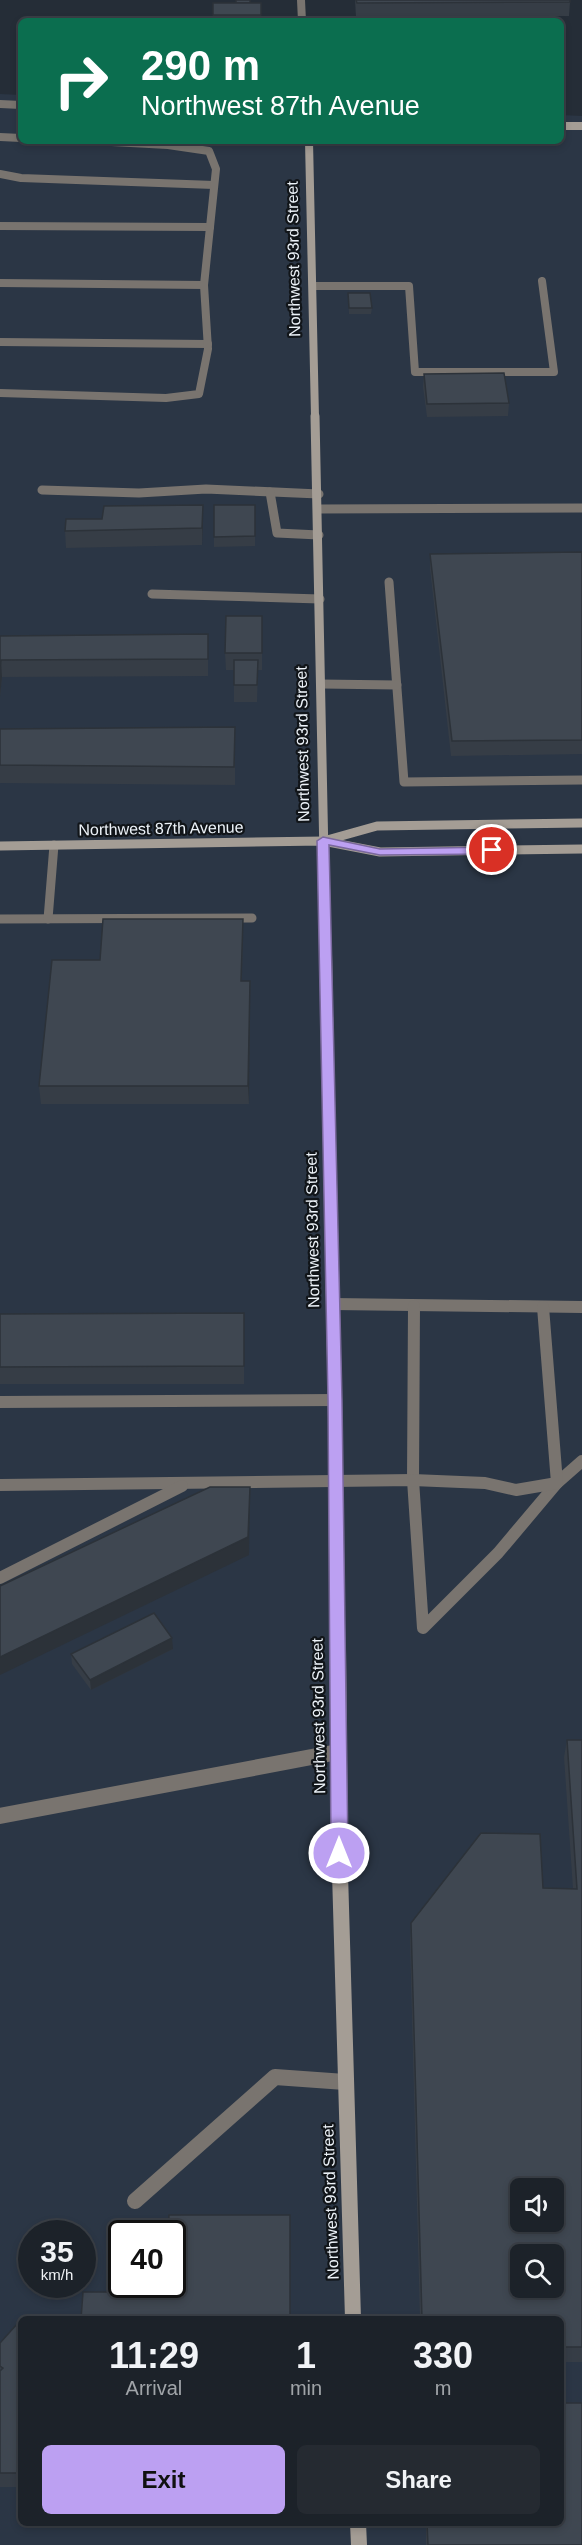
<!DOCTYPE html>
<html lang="en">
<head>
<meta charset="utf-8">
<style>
	body { margin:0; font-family:Arial,sans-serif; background:#252a31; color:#f1f3f6; height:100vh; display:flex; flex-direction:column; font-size:22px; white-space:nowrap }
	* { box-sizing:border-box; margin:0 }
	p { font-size:20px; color:#a0a4a8 }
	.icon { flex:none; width:33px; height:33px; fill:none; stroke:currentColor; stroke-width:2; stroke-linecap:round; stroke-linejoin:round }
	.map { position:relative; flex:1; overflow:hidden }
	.side { position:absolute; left:18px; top:2316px; width:546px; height:210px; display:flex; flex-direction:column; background:#1c2229; border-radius:9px; box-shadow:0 3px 9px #0003,0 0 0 2px #3a3f46 }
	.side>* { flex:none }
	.guide { position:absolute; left:18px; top:18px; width:546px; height:126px; border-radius:9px; box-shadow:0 3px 9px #0003,0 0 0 2px #3a3f46; background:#0b6e4f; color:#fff; overflow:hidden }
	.fabs { position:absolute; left:510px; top:2178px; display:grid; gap:12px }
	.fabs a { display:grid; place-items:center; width:54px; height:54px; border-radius:9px; background:#1c2229; box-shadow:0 3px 9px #0003,0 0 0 2px #3a3f46; font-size:30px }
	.speed { position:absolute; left:18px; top:2220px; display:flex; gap:12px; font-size:30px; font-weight:700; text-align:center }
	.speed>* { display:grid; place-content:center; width:78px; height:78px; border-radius:50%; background:#1c2229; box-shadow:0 3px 9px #0003,0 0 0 2px #3a3f46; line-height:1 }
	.speed small { font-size:15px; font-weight:400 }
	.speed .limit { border:3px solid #111; border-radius:9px; background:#fff; color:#111 }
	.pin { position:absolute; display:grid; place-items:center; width:51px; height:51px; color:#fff; margin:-26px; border:3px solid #fff; border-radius:50%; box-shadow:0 2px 6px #0007 }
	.me { position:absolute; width:66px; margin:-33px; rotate:0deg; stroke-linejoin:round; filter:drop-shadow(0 0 4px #0008) }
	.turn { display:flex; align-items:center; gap:21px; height:126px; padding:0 24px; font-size:27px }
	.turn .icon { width:78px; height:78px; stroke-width:2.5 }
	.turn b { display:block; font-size:42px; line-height:51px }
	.eta { display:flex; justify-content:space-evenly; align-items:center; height:102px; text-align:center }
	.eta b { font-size:36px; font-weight:700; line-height:42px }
	.primary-button { display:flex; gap:12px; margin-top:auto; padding:12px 24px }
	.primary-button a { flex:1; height:69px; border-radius:9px; background:#bca0f2; color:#111; font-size:24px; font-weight:700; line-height:69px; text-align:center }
	.primary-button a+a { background:#252a31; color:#f1f3f6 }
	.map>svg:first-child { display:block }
	.built { fill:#2b3645; fill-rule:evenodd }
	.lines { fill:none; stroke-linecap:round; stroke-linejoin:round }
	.lane-far3 { stroke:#79746f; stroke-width:8 }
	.lane-far2 { stroke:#79746f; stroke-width:9 }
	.lane-far1 { stroke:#79746f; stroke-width:12 }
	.lane { stroke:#79746f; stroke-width:16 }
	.street { stroke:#79746f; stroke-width:8 }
	.secondary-far3 { stroke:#a49d95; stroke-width:8 }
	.secondary-far2 { stroke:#a49d95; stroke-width:9 }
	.secondary-far1 { stroke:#a49d95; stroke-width:12 }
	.secondary { stroke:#a49d95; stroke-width:16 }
	.wall { fill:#363d46 }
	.shaded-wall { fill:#2c3239 }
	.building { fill:#3f4751; stroke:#2c3239; stroke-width:1.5; fill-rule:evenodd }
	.route { fill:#bca0f2; stroke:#7a689d; stroke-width:1.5 }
	.labels { text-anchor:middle; stroke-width:4.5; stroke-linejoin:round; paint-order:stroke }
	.street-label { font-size:16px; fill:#edf3f9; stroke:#111519 }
</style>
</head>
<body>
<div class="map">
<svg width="582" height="2545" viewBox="0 0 582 2545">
	<rect width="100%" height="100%" fill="#252d37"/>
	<path class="built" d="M0 94 21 95V141H561V115L582 116V2545H0ZM520 2188H554V2222H520ZM32 2234H82V2284H32ZM122 2234H172V2284H122ZM520 2254H554V2288H520ZM21 2319H561V2523H21Z"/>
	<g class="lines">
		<g class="lane-far3">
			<polyline points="0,137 21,138"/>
			<polyline points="0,174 21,178 214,185"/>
			<polyline points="0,226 210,227"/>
			<polyline points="0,283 204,285"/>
			<polyline points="313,286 409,286 415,372 554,372 542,281"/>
			<polyline points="0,342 208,344"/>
			<polyline points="0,393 166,398 199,394 208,349 204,285 216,169 209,151 168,145 93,141"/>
		</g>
		<g class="lane-far2">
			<polyline points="42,490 139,493 206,489 319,494"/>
			<polyline points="270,492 277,533 319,535"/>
			<polyline points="319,509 582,508"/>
			<polyline points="389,582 404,782 582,780"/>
			<polyline points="152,594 320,599"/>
			<polyline points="321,684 397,685"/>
			<polyline points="0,919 252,918"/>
			<polyline points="48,919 54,845"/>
		</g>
		<g class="lane-far1">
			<polyline points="333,1304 582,1307"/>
			<polyline points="414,1306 413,1480 423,1628 498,1553 557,1483 582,1461"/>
			<polyline points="0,1402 335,1400"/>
			<polyline points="0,1485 413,1480 485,1483 516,1490 557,1483 543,1307"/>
			<polyline points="0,1578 182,1486"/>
		</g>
		<g class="lane">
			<polyline points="0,1816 338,1752"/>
			<polyline points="135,2201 275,2077 345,2082"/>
		</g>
		<g class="street">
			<polyline points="301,0 302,21"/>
			<polyline points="0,104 21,105"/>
		</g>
		<g class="secondary-far3">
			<polyline points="561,126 582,126"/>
			<polyline points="309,141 315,417"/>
		</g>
		<g class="secondary-far2">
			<polyline points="315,416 326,955"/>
			<polyline points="327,840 377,826 582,823"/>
			<polyline points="0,846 323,841 380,852 582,849"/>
		</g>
		<polyline class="secondary-far1" points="326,954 338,1650"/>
		<g class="secondary">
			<polyline points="338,1648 340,1873 353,2319"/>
			<polyline points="358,2523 359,2545"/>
		</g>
	</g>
	<g class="wall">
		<polygon points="355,0 570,0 570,2 569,16 356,17"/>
		<rect x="213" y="3" width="48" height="18"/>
		<polygon points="348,293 372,308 371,314 349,314"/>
		<polygon points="424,374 509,403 508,416 427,417 423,387"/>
		<polygon points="214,505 255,505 255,546 214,547"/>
		<polygon points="102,519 203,522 202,545 66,548 65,531"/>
		<polygon points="582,552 582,754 451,756 430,568 430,554"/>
		<polygon points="262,616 262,670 258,670 257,702 234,702 234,670 226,670 225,653"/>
		<polygon points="208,634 208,676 2,677 0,697 0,636"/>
		<polygon points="235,727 235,785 0,783 0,729"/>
		<polygon points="243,919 242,981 250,999 249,1104 41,1104 39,1086 100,960"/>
		<polygon points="0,1314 244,1331 244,1384 0,1384"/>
		<polygon points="173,1649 91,1690 72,1664 71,1654"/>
		<polygon points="567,1740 582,1740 582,2362 561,2362 561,2319 420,2319 410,1940 411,1923 543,1888 573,1889 564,1757"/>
		<polygon points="21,2323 21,2487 0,2487 0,2343"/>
		<polygon points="426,2523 561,2523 582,2545 426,2545"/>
	</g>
	<g class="shaded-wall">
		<polygon points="203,505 203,522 202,545 202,528"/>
		<polygon points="1,660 2,677 0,696 0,667"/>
		<polygon points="250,981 250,999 249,1104 248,1086"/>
		<polygon points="250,1487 249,1555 0,1675 0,1657"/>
		<polygon points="172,1638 173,1649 91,1690 90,1680"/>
	</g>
	<g class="building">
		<rect x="236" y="0" width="14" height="3"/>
		<polygon points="356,0 570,0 570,2 357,3"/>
		<rect x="213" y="3" width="48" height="12"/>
		<polygon points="348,293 370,293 372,308 349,308"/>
		<polygon points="504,373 509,403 427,404 424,374"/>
		<polygon points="203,505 202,528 65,531 66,519 102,519 104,506"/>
		<polygon points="214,505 255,505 255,536 214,537"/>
		<polygon points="582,552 582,740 452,741 430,554"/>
		<polygon points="226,616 262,616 262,653 225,653"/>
		<polygon points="208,634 208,659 1,660 0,667 0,636"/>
		<polygon points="234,660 258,660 257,685 234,685"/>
		<polygon points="235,727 234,767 0,765 0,729"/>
		<polygon points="103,919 243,919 241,981 250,981 248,1086 39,1086 52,960 100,960"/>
		<polygon points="244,1313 244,1366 0,1367 0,1314"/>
		<polygon points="210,1487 250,1487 248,1537 0,1657 0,1586"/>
		<polygon points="154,1613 172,1638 90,1680 71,1654"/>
		<path d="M567 1740H582V2347H561V2319H422L411 1923 481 1833 540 1834 543 1888 577 1889ZM520 2188H554V2222H520ZM520 2254H554V2288H520Z"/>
		<polygon points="169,2215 290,2215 290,2319 81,2319 83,2292 166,2292 166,2284 172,2284 172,2234 168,2234"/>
		<polygon points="18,2323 21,2323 21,2473 0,2473 0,2371 3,2368 0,2366 0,2343"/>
		<polygon points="561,2403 582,2403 582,2545 428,2545 427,2523 561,2523"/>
	</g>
	<polygon class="route" points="323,837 380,849 492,847 498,850 492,854 380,855 329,845 342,1400 348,1853 345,1858 333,1858 331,1853 328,1400 317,841"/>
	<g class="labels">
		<g class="street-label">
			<text transform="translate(293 259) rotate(-91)" y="6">Northwest 93rd Street</text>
			<text transform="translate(302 744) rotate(-91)" y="6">Northwest 93rd Street</text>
			<text transform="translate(161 828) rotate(-1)" y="6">Northwest 87th Avenue</text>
			<text transform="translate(312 1230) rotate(-91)" y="6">Northwest 93rd Street</text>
			<text transform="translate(318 1716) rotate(-91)" y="6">Northwest 93rd Street</text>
			<text transform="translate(330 2202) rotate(-92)" y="6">Northwest 93rd Street</text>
		</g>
	</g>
</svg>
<div class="fabs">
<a><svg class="icon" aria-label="sound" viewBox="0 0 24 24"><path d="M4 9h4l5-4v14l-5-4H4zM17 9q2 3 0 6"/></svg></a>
<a><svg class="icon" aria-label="search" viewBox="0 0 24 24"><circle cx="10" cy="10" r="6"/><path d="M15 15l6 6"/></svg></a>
</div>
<div class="speed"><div>35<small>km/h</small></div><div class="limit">40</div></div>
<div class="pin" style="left:492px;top:850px;background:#d93025"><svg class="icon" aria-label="arrive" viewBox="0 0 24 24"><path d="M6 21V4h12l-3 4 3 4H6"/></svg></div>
<svg class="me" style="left:339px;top:1853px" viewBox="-20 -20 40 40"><circle r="17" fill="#bca0f2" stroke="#fff" stroke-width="3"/><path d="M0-11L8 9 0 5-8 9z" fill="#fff"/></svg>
<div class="guide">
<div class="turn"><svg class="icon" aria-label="right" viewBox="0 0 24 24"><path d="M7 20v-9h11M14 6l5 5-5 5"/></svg><div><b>290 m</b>Northwest 87th Avenue</div></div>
</div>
<section class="side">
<div class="eta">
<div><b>11:29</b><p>Arrival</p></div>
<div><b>1</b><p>min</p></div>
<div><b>330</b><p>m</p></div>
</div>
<div class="primary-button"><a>Exit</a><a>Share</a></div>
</section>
</div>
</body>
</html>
